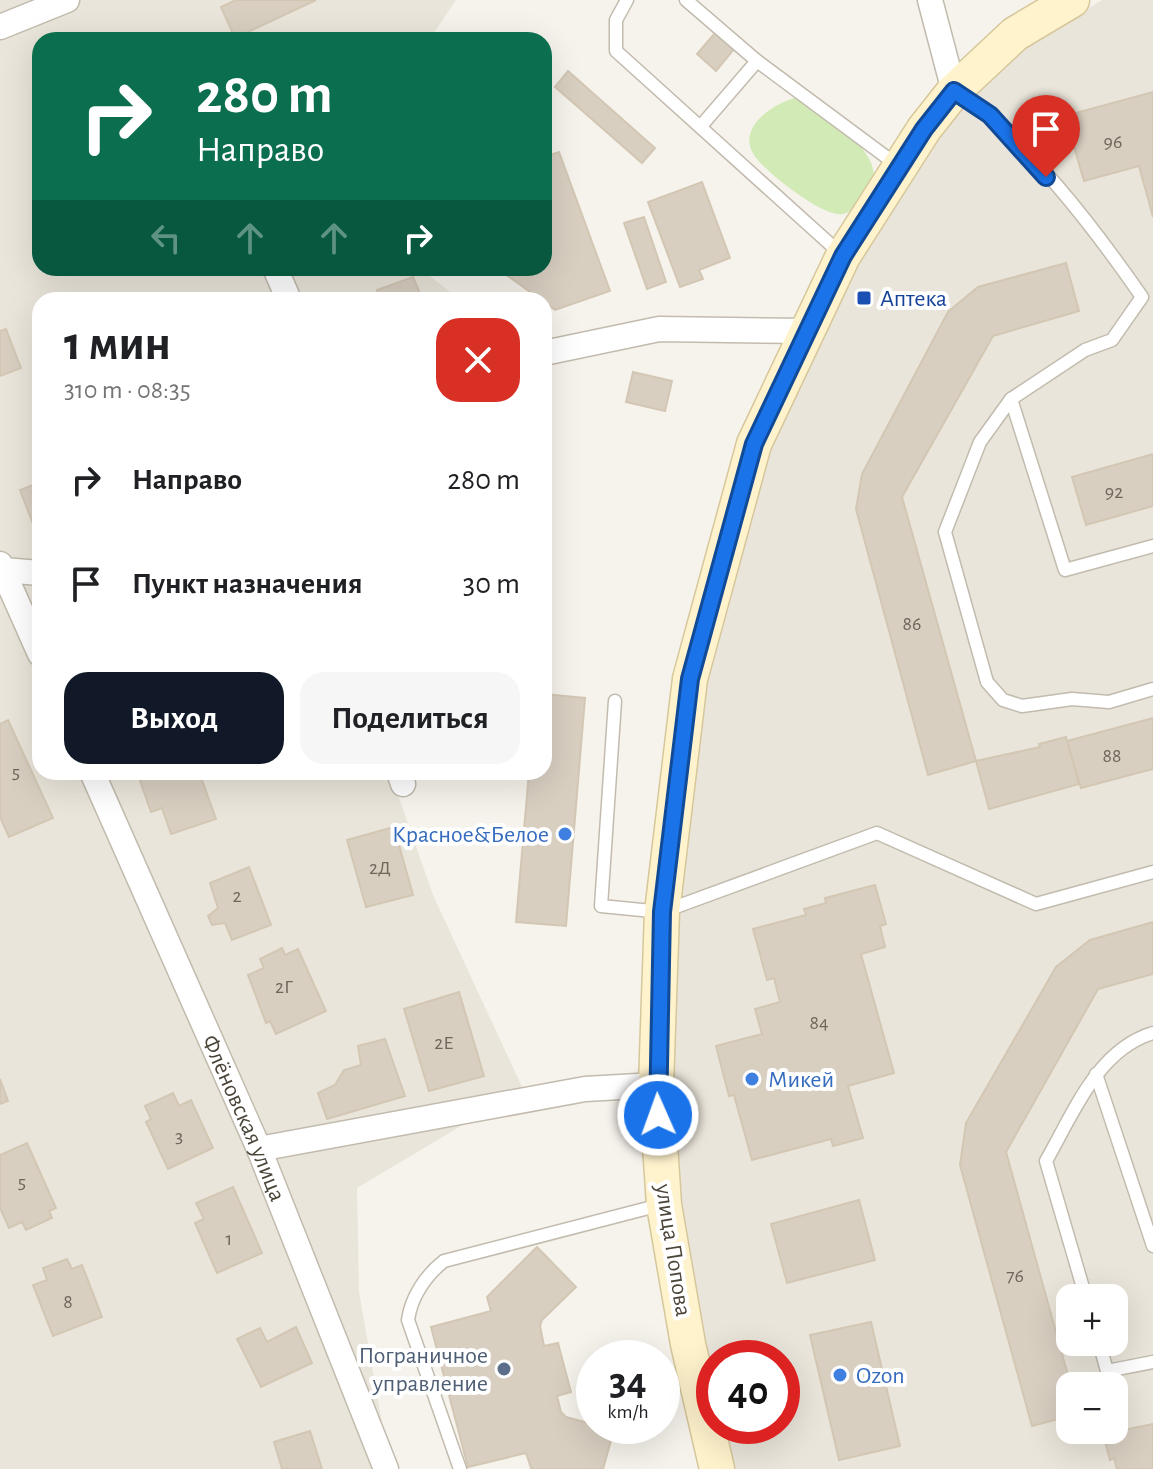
<!DOCTYPE html>
<html lang="ru">
<head>
<meta charset="utf-8">
<style>
	body { margin:0; font-family:"Alegreya Sans",sans-serif; background:#f6f6f6; color:#202124; height:100vh; display:flex; flex-direction:column; font-size:30px; white-space:nowrap }
	* { box-sizing:border-box; margin:0 }
	p { font-size:26px; color:#757577 }
	.icon { flex:none; width:44px; height:44px; fill:none; stroke:currentColor; stroke-width:2; stroke-linecap:round; stroke-linejoin:round }
	.map { position:relative; flex:1; overflow:hidden }
	.side { position:absolute; left:32px; top:292px; width:520px; height:488px; display:flex; flex-direction:column; background:#fff; border-radius:24px; box-shadow:0 8px 32px #0002 }
	.side>* { flex:none }
	.hud { position:absolute; left:32px; top:32px; width:520px; height:244px; border-radius:24px; box-shadow:0 8px 32px #0002; background:#0b6e4f; color:#fff; overflow:hidden }
	.controls { position:absolute; left:1056px; top:1284px; display:grid; gap:16px }
	.controls a { display:grid; place-items:center; width:72px; height:72px; border-radius:16px; background:#fff; box-shadow:0 8px 32px #0002; font-size:40px }
	.speed { position:absolute; left:576px; top:1340px; display:flex; gap:16px; font-size:40px; font-weight:700; text-align:center }
	.speed>* { display:grid; place-content:center; width:104px; height:104px; border-radius:50%; background:#fff; box-shadow:0 8px 32px #0002; line-height:1 }
	.speed small { font-size:20px; font-weight:400 }
	.speed .limit { border:12px solid #d22; background:#fff; color:#111 }
	.pin { position:absolute; display:grid; place-items:center; width:68px; height:68px; color:#fff; margin:-82px -34px; border-radius:50% 50% 50% 0; rotate:-45deg; box-shadow:0 0 8px #0007 }
	.pin .icon { rotate:45deg }
	.me { position:absolute; width:88px; margin:-44px; rotate:358deg; stroke-linejoin:round; filter:drop-shadow(0 0 6px #0008) }
	.turn { display:flex; align-items:center; gap:28px; height:168px; padding:0 32px; font-size:36px }
	.turn .icon { width:104px; height:104px; stroke-width:2.5 }
	.turn b { display:block; font-size:56px; line-height:68px }
	.lanes { display:flex; align-items:center; height:76px; padding:0 32px; background:#0003; justify-content:center; gap:40px; direction:ltr }
	.lanes .off { opacity:.35 }
	.round { display:grid; place-items:center; flex:none; width:84px; height:84px; border-radius:24px; background:#f6f6f6 }
	.headline { display:flex; align-items:center; justify-content:space-between; height:136px; padding:0 32px }
	h1 { font-size:48px; font-weight:700; line-height:60px }
	.primary-button { display:flex; gap:16px; margin-top:auto; padding:16px 32px }
	.primary-button a { flex:1; height:92px; border-radius:24px; background:#111827; color:#fff; font-size:32px; font-weight:700; line-height:92px; text-align:center }
	.primary-button a+a { background:#f6f6f6; color:#202124 }
	ul { padding:0; list-style:none }
	li { display:flex; align-items:center; gap:24px; height:104px; padding:0 32px }
	li div { flex:1 }
	li b { display:block; font-size:30px }
	li em { font-style:normal }
	.map>svg:first-child { display:block }
	.residential { fill:#eae5da; fill-rule:evenodd }
	.green { fill:#d2eab5 }
	.building { fill:#d8cfc1; stroke:#d3c7b4; stroke-width:2 }
	.lines { fill:none; stroke-linecap:round; stroke-linejoin:round }
	.lane-casing { stroke:#c2bbae; stroke-width:15 }
	.street-casing { stroke:#c2bbae; stroke-width:27 }
	.secondary-casing { stroke:#d6c79b; stroke-width:37 }
	.lane { stroke:#fff; stroke-width:12 }
	.street { stroke:#fff; stroke-width:24 }
	.secondary { stroke:#fff3cd; stroke-width:34 }
	.route-casing { stroke:#114b97; stroke-width:20 }
	.route { stroke:#1a73e8; stroke-width:14 }
	.transit-dot { fill:#1a4fb4; stroke:#fff; stroke-width:3 }
	.shop-dot { fill:#3f7fe0; stroke:#fff; stroke-width:3 }
	.service-dot { fill:#5c6f8a; stroke:#fff; stroke-width:3 }
	.labels { text-anchor:middle; stroke-width:8; stroke-linejoin:round; paint-order:stroke }
	.number-label { font-size:20px; fill:#6e675b }
	.transit-label { font-size:24px; fill:#164399; stroke:#fff; text-anchor:start }
	.shop-label { font-size:24px; fill:#366cbe; stroke:#fff; text-anchor:start }
	.street-label { font-size:24px; fill:#4b4439; stroke:#fff }
	.service-label { font-size:24px; fill:#4e5e75; stroke:#fff; text-anchor:end }
</style>
</head>
<body>
<div class="map">
<svg width="1153" height="1469" viewBox="0 0 1153 1469">
	<rect width="100%" height="100%" fill="#f6f3ec"/>
	<g class="residential">
		<polygon points="0,0 456,0 429,40 40,40 40,268 420,268 460,300 40,300 40,772 390,772 433,895 523,1089 357,1188 359,1292 390,1469 0,1469"/>
		<path d="M1102 0H1153V1469H727L718 1426H782V1358H714V1407L670 1203 663 1071 700 677 781 409 855 254 955 108 1023 49ZM1070 1298H1114V1342H1070ZM1070 1386H1114V1430H1070Z"/>
	</g>
	<path class="green" d="M799 97C822 114 886 152 872 185 866 199 859 210 843 214 824 218 770 175 757 159 732 129 774 102 799 97Z"/>
	<g class="building">
		<polygon points="236,0 316,0 235,38 221,7"/>
		<polygon points="716,32 735,48 716,71 697,54"/>
		<polygon points="568,71 655,148 642,163 555,87"/>
		<polygon points="1153,92 1153,217 1139,166 1084,181 1065,116"/>
		<polygon points="559,152 610,291 555,310 497,268 544,268 544,157"/>
		<polygon points="702,182 730,258 699,270 703,279 680,287 648,202"/>
		<polygon points="644,217 666,282 647,289 624,223"/>
		<polygon points="1066,263 1079,311 993,336 902,497 976,761 1040,747 1039,744 1066,737 1079,784 989,809 976,761 928,775 856,509 862,474 948,312 978,287"/>
		<polygon points="413,277 422,298 357,300 364,293 380,297 377,290"/>
		<polygon points="6,329 21,368 0,376 0,331"/>
		<polygon points="633,372 672,381 665,411 626,402"/>
		<polygon points="1153,454 1153,506 1086,525 1072,477"/>
		<polygon points="40,482 40,527 35,529 20,490"/>
		<polygon points="544,694 585,698 566,926 516,922 529,772 544,772"/>
		<polygon points="1153,718 1153,769 1081,788 1067,741"/>
		<polygon points="8,720 53,818 9,837 0,817 0,724"/>
		<polygon points="137,772 199,772 216,819 171,834 162,808 151,812"/>
		<polygon points="394,827 413,895 366,907 347,840"/>
		<polygon points="249,867 271,925 232,940 225,923 212,925 208,916 218,908 210,883"/>
		<polygon points="875,885 886,924 880,926 885,947 861,954 894,1073 848,1086 863,1138 833,1146 831,1139 752,1160 734,1095 729,1096 716,1046 762,1034 755,1009 780,1002 774,978 767,980 753,929 806,915 804,909 826,903 825,898"/>
		<polygon points="1153,922 1153,974 1098,989 1006,1152 1071,1386 1070,1416 1032,1426 960,1165 966,1123 1056,967 1090,940"/>
		<polygon points="282,948 285,955 298,949 326,1011 276,1034 270,1021 266,1023 248,975 264,968 260,959"/>
		<polygon points="459,992 484,1076 429,1091 404,1009"/>
		<polygon points="385,1039 405,1096 327,1119 318,1093 335,1085 344,1070 361,1065 358,1046"/>
		<polygon points="0,1079 8,1101 0,1104"/>
		<polygon points="173,1093 179,1106 191,1100 213,1148 168,1169 146,1122 151,1119 145,1106"/>
		<polygon points="27,1143 56,1208 49,1211 52,1218 26,1230 22,1222 9,1228 0,1208 0,1155"/>
		<polygon points="233,1187 262,1253 217,1273 195,1223 204,1219 196,1203"/>
		<polygon points="859,1200 875,1260 787,1283 771,1224"/>
		<polygon points="537,1247 576,1287 542,1320 540,1326 544,1346 558,1343 571,1392 557,1396 561,1412 566,1417 614,1430 603,1469 535,1469 531,1468 526,1453 468,1467 431,1327 491,1311 487,1297"/>
		<polygon points="67,1259 72,1269 82,1265 102,1317 53,1336 33,1285 47,1280 43,1268"/>
		<polygon points="871,1322 900,1446 839,1460 810,1335"/>
		<polygon points="296,1327 312,1363 261,1387 237,1339 260,1328 267,1342"/>
		<polygon points="1153,1424 1153,1469 1117,1469 1114,1458 1110,1460 1103,1434"/>
		<polygon points="310,1431 322,1469 282,1469 274,1442"/>
	</g>
	<g class="lines">
		<defs>
			<g id="lane">
				<polyline points="627,0 616,20 616,51 841,254"/>
				<polyline points="686,0 757,61 897,165"/>
				<path d="M957 93C1027 139 1094 228 1142 297L1112 340 1085 350 1011 399 980 442 945 532 987 682 1003 700 1022 706 1072 699 1109 702 1153 689"/>
				<polyline points="701,126 757,61"/>
				<polyline points="1011,399 1065,570 1153,546"/>
				<polyline points="615,701 601,906 662,912 877,833 1036,904 1153,872"/>
				<polyline points="1096,1074 1153,1246"/>
				<path d="M1086 1298 1046 1161C1073 1114 1097 1050 1153 1033"/>
				<polyline points="1099,1342 1107,1371 1153,1362"/>
				<path d="M460 1469 408 1320C411 1297 426 1275 444 1261L660 1205"/>
			</g>
			<g id="street">
				<polyline points="930,0 954,91"/>
				<polyline points="0,27 67,0"/>
				<polyline points="275,268 289,300"/>
				<polyline points="544,353 659,329 807,331"/>
				<polyline points="0,564 40,654"/>
				<polyline points="3,570 40,573"/>
				<path id="s1" d="M92 772 259 1149 386 1469"/>
				<polyline points="399,772 403,784"/>
				<polyline points="259,1149 585,1089 656,1085"/>
			</g>
			<polyline id="secondary" points="717,1469 688,1344 664,1205 656,1085 662,912 690,679 754,444 843,256 924,129 954,91 1015,34 1072,0"/>
		</defs>
		<use href="#lane" class="lane-casing"/>
		<use href="#street" class="street-casing"/>
		<use href="#secondary" class="secondary-casing"/>
		<use href="#lane" class="lane"/>
		<use href="#street" class="street"/>
		<use href="#secondary" class="secondary"/>
	</g>
	<g class="lines">
		<defs>
			<polyline id="route" points="658,1115 662,912 690,679 754,444 843,256 924,129 954,91 990,115 1046,177"/>
		</defs>
		<use href="#route" class="route-casing"/>
		<use href="#route" class="route"/>
	</g>
	<rect class="transit-dot" x="856" y="290" width="16" height="16" rx="4"/>
	<g class="shop-dot">
		<circle cx="565" cy="834" r="8"/>
		<circle cx="752" cy="1079" r="8"/>
		<circle cx="840" cy="1375" r="8"/>
	</g>
	<circle class="service-dot" cx="504" cy="1369" r="8"/>
	<g class="labels">
		<g class="number-label">
			<text x="1113" y="148">96</text>
			<text x="1114" y="498">92</text>
			<text x="912" y="630">86</text>
			<text x="1112" y="762">88</text>
			<text x="16" y="778">5</text>
			<text x="380" y="874">2Д</text>
			<text x="237" y="902">2</text>
			<text x="284" y="993">2Г</text>
			<text x="819" y="1029">84</text>
			<text x="444" y="1049">2Е</text>
			<text x="179" y="1142">3</text>
			<text x="22" y="1188">5</text>
			<text x="229" y="1245">1</text>
			<text x="1015" y="1282">76</text>
			<text x="68" y="1308">8</text>
		</g>
		<g class="transit-label">
			<text x="880" y="306">Аптека</text>
		</g>
		<g class="shop-label">
			<text x="549" y="842" text-anchor="end">Красное&amp;Белое</text>
			<text x="768" y="1087">Микей</text>
			<text x="856" y="1383">Ozon</text>
		</g>
		<g class="street-label">
			<text dy="8" stroke="none"><textPath href="#s1" startOffset="378">Флёновская улица</textPath></text>
			<text transform="translate(674 1250) rotate(81)" y="8">улица Попова</text>
		</g>
		<g class="service-label">
			<text x="488" y="1363">Пограничное<tspan x="488" dy="28">управление</tspan></text>
		</g>
	</g>
</svg>
<div class="controls">
<a>+</a>
<a>−</a>
</div>
<div class="speed"><div>34<small>km/h</small></div><div class="limit">40</div></div>
<div class="pin" style="left:1046px;top:177px;background:#d93025"><svg class="icon" aria-label="arrive" viewBox="0 0 24 24"><path d="M6 21V4h12l-3 4 3 4H6"/></svg></div>
<svg class="me" style="left:658px;top:1115px" viewBox="-20 -20 40 40"><circle r="17" fill="#1a73e8" stroke="#fff" stroke-width="3"/><path d="M0-11L8 9 0 5-8 9z" fill="#fff"/></svg>
<div class="hud">
<div class="turn"><svg class="icon" aria-label="right" viewBox="0 0 24 24"><path d="M7 20v-9h11M14 6l5 5-5 5"/></svg><div><b>280 m</b>Направо</div></div>
<div class="lanes"><svg class="icon off" aria-label="left" viewBox="0 0 24 24"><path d="M17 20v-9H6M10 6l-5 5 5 5"/></svg><svg class="icon off" aria-label="ahead" viewBox="0 0 24 24"><path d="M12 20V5M6 11l6-6 6 6"/></svg><svg class="icon off" aria-label="ahead" viewBox="0 0 24 24"><path d="M12 20V5M6 11l6-6 6 6"/></svg><svg class="icon" aria-label="right" viewBox="0 0 24 24"><path d="M7 20v-9h11M14 6l5 5-5 5"/></svg></div>
</div>
<section class="side">
<div class="headline"><div><h1>1 мин</h1><p>310 m · 08:35</p></div><a class="round" style="background:#d93025;color:#fff"><svg class="icon" aria-label="close" viewBox="0 0 24 24"><path d="M6 6l12 12M18 6L6 18"/></svg></a></div>
<ul>
<li><svg class="icon" aria-label="right" viewBox="0 0 24 24"><path d="M7 20v-9h11M14 6l5 5-5 5"/></svg><div><b>Направо</b></div><em>280 m</em></li>
<li><svg class="icon" aria-label="arrive" viewBox="0 0 24 24"><path d="M6 21V4h12l-3 4 3 4H6"/></svg><div><b>Пункт назначения</b></div><em>30 m</em></li>
</ul>
<div class="primary-button"><a>Выход</a><a>Поделиться</a></div>
</section>
</div>
</body>
</html>
